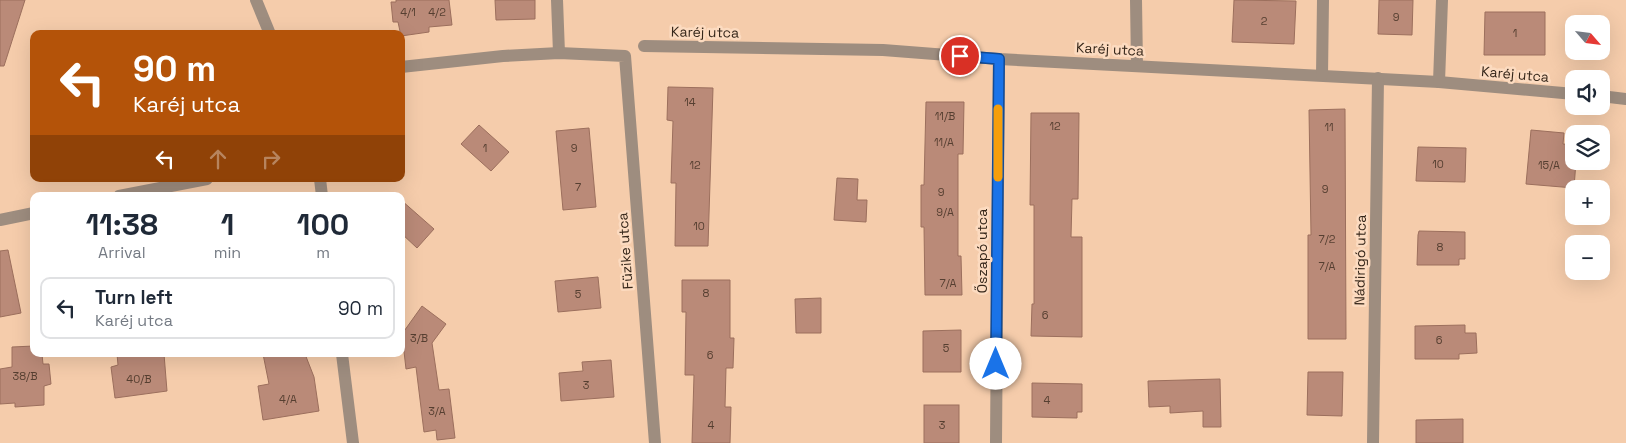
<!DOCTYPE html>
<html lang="en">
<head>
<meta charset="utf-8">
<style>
	body { margin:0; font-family:"Space Grotesk",sans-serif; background:#f6f6f7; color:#1f2937; height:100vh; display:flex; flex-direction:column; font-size:19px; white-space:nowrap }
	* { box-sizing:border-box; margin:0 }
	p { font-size:16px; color:#747a83 }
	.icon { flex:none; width:28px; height:28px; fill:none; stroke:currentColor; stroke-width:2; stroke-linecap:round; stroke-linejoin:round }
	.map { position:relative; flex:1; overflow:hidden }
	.sheet { position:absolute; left:30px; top:192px; width:375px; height:165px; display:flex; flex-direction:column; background:#fff; border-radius:10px; box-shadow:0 5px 20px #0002 }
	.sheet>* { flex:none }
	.top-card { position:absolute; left:30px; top:30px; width:375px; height:152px; border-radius:10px; box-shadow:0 5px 20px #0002; background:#b45309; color:#fff; overflow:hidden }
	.needle { width:32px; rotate:118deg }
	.tools { position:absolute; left:1565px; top:15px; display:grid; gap:10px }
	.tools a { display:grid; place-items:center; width:45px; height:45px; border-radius:10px; background:#fff; box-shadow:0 5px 20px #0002; font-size:25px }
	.pin { position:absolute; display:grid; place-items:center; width:42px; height:42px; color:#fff; margin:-21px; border:2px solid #fff; border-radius:50%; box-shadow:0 1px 5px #0007 }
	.me { position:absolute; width:55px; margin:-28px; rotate:0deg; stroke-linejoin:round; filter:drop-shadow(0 0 4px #0008) }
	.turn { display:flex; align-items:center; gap:18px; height:105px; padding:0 20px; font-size:22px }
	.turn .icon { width:65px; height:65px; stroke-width:2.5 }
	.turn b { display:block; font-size:35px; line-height:42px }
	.lanes { display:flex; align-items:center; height:48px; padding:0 20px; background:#0003; justify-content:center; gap:25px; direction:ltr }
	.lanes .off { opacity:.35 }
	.eta { display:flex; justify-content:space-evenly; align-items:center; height:85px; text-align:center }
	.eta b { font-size:30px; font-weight:600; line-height:35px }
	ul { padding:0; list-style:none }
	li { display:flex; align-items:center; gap:15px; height:62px; margin:0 10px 8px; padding:0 10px; border:2px solid #e0e1e3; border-radius:10px }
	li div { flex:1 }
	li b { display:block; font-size:19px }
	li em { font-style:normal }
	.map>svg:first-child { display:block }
	.building { fill:#ba8a78; stroke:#9c6f5d }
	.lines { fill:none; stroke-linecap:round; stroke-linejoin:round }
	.minor { stroke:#9e8d7f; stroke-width:12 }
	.route-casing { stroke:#114b97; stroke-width:12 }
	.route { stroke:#1a73e8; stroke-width:9 }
	.slow { stroke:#f59e0b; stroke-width:9 }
	.labels { text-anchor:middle; stroke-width:5; stroke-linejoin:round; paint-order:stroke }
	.number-label { font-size:11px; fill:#563f31 }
	.street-label { font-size:14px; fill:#352619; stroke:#fcdbc0 }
</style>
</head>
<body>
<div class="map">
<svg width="1626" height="443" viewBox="0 0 1626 443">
	<rect width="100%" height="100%" fill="#f5ccab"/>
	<g class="building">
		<polygon points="0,0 25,0 4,66 0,66"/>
		<polygon points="396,0 449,0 452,25 429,27 429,32 401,36 398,22 393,22 391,2 396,2"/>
		<polygon points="495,0 535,0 535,19 496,20"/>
		<polygon points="1234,0 1296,1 1294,44 1232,42"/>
		<polygon points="1379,0 1413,0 1412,35 1378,34"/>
		<polygon points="1485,12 1545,12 1545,55 1484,55"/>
		<polygon points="668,87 713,88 708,246 675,246 676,183 671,183 673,121 667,120"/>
		<polygon points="926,102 964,102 963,154 958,154 958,256 961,256 962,295 925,295 924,227 921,227 921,185 924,185"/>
		<polygon points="1345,109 1346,339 1308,339 1308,235 1311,235 1309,110"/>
		<polygon points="1031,113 1079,113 1078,199 1072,199 1071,237 1082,237 1082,337 1031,336 1032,304 1034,304 1034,205 1030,205"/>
		<polygon points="479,125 509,152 491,171 461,144"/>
		<polygon points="589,128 596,207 563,210 556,131"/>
		<polygon points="1531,130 1564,133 1563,144 1574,145 1574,161 1576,161 1574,188 1526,184"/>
		<polygon points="1418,147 1466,148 1465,182 1416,181"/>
		<polygon points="837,178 858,179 857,200 867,200 866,222 834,220"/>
		<polygon points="401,200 434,229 417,248 401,233"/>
		<polygon points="1419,231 1465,232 1465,259 1459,259 1459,265 1417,265 1418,235"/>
		<polygon points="8,250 21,313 0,317 0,251"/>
		<polygon points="598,277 601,308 558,312 555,281"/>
		<polygon points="682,280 730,280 730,338 734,338 733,368 726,368 725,407 731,407 730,443 692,443 694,375 685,375 686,312 682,312"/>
		<polygon points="821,298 821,333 796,333 795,299"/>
		<polygon points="422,306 446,324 432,343 439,390 449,389 455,438 437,440 436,430 424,432 416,367 406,369 402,334"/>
		<polygon points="1465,325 1465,333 1476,333 1477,353 1459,354 1459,359 1415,359 1415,326"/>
		<polygon points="961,330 961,372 923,372 923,331"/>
		<polygon points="34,346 34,354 42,354 43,364 49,364 51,384 44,386 44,405 15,407 15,403 0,404 0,369 12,367 12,347"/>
		<polygon points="117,354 164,354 167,391 115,398 111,367 118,365"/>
		<polygon points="263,354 305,354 314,377 319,411 263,420 258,386 269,384"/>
		<polygon points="611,360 614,397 561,401 559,373 583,371 582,362"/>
		<polygon points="1308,372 1343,372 1342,416 1307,415"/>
		<polygon points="1220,379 1221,427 1203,427 1203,411 1170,413 1170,406 1149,407 1148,381"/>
		<polygon points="1032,383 1082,384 1082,412 1077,412 1077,418 1032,417"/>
		<rect x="924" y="405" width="35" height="38"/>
		<polygon points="1463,419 1463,443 1416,443 1416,420"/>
	</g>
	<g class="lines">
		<g class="minor">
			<polyline points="256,0 270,34"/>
			<polyline points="557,0 559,53"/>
			<polyline points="1136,0 1137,65"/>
			<polyline points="644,46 883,50 999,59 1439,82 1574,94"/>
			<polyline points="401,67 503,56 559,53 625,56 655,443"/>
			<polyline points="1322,75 1323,0"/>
			<polyline points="1439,82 1442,0"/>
			<polyline points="1601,96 1626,99"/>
			<polyline points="320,179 322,196"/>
			<polyline points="119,196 207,179"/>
			<polyline points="0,220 34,213"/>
			<polyline points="342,354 353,443"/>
			<polyline points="996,443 999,59"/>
			<polyline points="1373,443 1378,78"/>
		</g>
	</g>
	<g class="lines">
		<defs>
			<polyline id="route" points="960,56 999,59 996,364"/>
		</defs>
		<use href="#route" class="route-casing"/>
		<use href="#route" class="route"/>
		<polyline class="slow" points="998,177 998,109"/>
	</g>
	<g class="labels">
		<g class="number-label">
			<text x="408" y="16">4/1</text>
			<text x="437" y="16">4/2</text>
			<text x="1396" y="21">9</text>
			<text x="1264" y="25">2</text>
			<text x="1515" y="37">1</text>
			<text x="690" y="106">14</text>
			<text x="945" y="120">11/B</text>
			<text x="1055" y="130">12</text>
			<text x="1329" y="131">11</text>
			<text x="944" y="146">11/A</text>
			<text x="485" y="152">1</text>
			<text x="574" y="152">9</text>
			<text x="1438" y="168">10</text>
			<text x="695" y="169">12</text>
			<text x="1549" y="169">15/A</text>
			<text x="578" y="191">7</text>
			<text x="1325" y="193">9</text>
			<text x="941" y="196">9</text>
			<text x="945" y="216">9/A</text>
			<text x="699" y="230">10</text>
			<text x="1327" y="243">7/2</text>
			<text x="1440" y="251">8</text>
			<text x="1327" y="270">7/A</text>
			<text x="948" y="287">7/A</text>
			<text x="706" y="297">8</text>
			<text x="578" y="298">5</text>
			<text x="1045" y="319">6</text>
			<text x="419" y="342">3/B</text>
			<text x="1439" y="344">6</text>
			<text x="946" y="352">5</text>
			<text x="710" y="359">6</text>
			<text x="25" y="380">38/B</text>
			<text x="139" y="383">40/B</text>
			<text x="586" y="389">3</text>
			<text x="288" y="403">4/A</text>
			<text x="1047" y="404">4</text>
			<text x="437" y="415">3/A</text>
			<text x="711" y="429">4</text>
			<text x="942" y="429">3</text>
		</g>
		<g class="street-label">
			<text transform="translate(705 32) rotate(1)" y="5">Karéj utca</text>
			<text transform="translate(1110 49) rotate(3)" y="5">Karéj utca</text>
			<text transform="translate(1515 74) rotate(5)" y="5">Karéj utca</text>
			<text transform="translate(625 251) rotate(-94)" y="5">Füzike utca</text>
			<text transform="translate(982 251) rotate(-90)" y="5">Őszapó utca</text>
			<text transform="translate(1360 260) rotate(-89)" y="5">Nádirigó utca</text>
		</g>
	</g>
</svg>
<div class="tools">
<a><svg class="needle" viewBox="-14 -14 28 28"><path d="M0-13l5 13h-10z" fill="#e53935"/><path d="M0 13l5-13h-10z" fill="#747a83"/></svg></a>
<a><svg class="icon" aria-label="sound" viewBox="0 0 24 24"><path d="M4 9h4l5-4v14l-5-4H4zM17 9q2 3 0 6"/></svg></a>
<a><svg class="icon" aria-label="layers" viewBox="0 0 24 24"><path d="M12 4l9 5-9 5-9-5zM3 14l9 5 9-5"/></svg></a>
<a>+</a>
<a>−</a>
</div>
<div class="pin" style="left:960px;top:56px;background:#d93025"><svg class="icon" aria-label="arrive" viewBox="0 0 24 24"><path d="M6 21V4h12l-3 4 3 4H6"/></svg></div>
<svg class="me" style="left:996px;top:364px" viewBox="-20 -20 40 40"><circle r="19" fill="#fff"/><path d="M0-13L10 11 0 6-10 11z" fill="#1a73e8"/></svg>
<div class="top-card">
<div class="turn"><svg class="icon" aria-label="left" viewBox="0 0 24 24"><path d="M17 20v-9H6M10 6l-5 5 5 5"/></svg><div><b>90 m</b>Karéj utca</div></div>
<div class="lanes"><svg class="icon" aria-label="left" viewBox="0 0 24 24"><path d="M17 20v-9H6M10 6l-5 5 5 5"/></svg><svg class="icon off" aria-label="ahead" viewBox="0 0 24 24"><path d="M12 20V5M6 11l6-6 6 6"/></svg><svg class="icon off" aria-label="right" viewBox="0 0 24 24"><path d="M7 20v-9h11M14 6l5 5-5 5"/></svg></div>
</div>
<section class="sheet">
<div class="eta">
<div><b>11:38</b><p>Arrival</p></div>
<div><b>1</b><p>min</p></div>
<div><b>100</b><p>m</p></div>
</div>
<ul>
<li><svg class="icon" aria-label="left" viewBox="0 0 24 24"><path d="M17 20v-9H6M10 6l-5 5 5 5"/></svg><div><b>Turn left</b><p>Karéj utca</p></div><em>90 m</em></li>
</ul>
</section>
</div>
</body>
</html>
